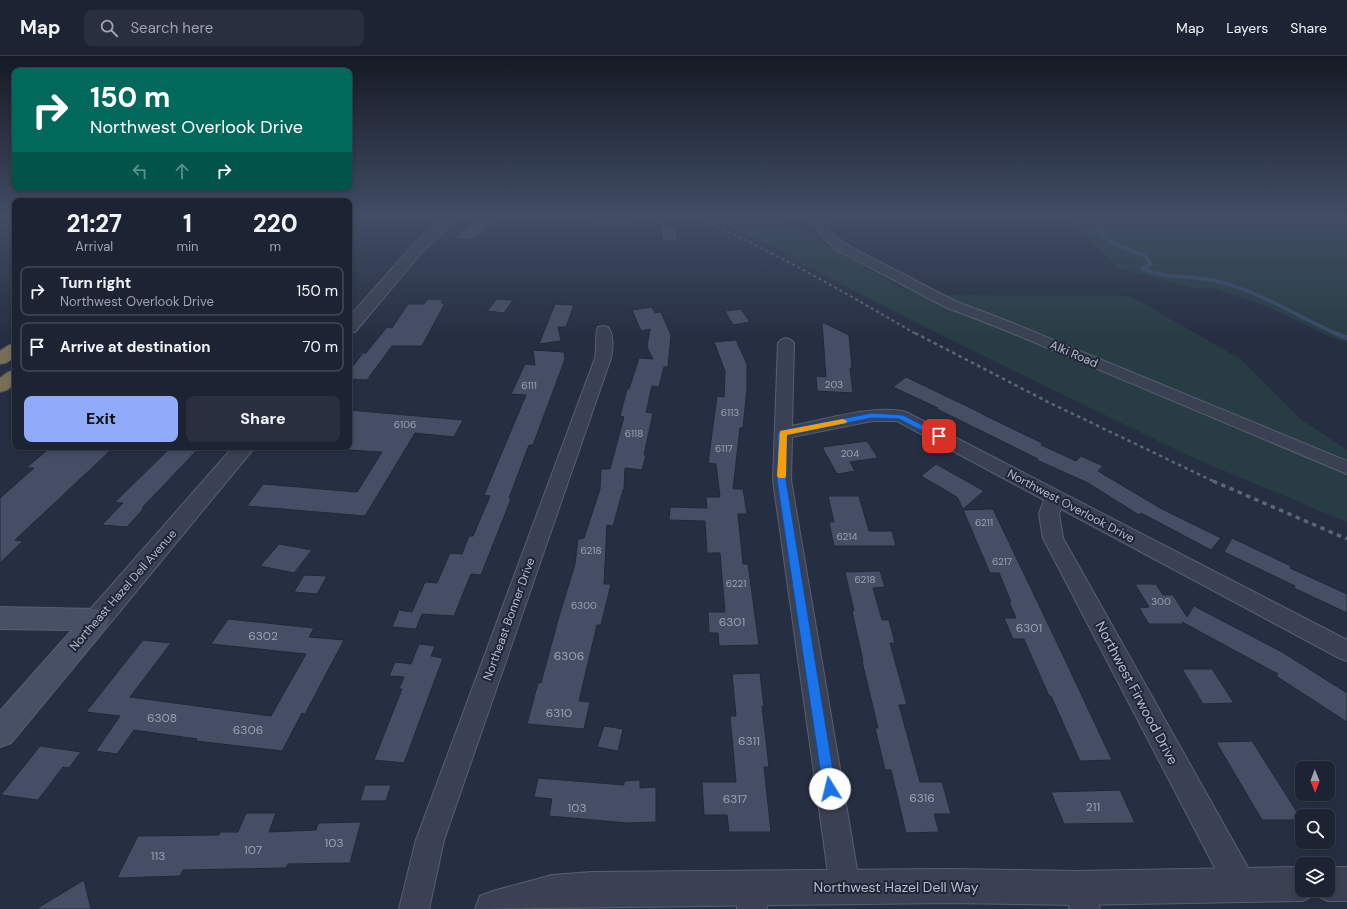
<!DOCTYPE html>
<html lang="en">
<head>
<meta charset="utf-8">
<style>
	body { margin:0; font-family:"DM Sans",sans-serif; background:#292f3e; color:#f1f3f6; height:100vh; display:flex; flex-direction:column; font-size:15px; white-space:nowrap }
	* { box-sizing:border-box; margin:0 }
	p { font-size:13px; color:#a0a4ac }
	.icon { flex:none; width:22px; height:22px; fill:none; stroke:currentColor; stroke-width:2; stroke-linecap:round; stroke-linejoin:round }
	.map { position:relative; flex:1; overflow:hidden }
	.sheet { position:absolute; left:12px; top:142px; width:340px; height:252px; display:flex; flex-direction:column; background:#1c2332; border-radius:8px; box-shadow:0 2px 6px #0003,0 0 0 1px #3a404d }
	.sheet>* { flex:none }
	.hud { position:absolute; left:12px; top:12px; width:340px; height:122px; border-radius:8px; box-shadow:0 2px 6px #0003,0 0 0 1px #3a404d; background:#00695c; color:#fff; overflow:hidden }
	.needle { width:26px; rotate:179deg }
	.controls { position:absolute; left:1295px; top:705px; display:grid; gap:8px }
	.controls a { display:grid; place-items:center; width:40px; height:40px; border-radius:8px; background:#1c2332; box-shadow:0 2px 6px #0003,0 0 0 1px #3a404d; font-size:20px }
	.pin { position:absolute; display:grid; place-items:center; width:34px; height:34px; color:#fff; margin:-17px; border-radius:8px; box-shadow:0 2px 6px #0006 }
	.me { position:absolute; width:44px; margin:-22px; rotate:351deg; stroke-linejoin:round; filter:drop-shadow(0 0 3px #0008) }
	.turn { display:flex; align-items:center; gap:14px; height:84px; padding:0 12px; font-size:18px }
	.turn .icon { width:52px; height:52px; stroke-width:2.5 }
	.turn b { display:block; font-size:28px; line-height:34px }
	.lanes { display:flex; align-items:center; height:38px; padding:0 12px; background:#0003; justify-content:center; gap:20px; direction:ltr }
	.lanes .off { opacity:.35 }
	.eta { display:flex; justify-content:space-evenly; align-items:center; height:68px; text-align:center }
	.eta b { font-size:24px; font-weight:800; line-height:28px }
	.cta { display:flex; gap:8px; margin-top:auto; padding:8px 12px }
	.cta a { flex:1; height:46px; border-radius:8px; background:#8fabf9; color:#111; font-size:16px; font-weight:800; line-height:46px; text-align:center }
	.cta a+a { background:#292f3e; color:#f1f3f6 }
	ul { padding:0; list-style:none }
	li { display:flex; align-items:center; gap:12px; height:50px; margin:0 8px 6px; padding:0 4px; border:2px solid #3a404d; border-radius:8px }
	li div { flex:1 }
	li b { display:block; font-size:15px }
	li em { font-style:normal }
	header { display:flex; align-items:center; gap:24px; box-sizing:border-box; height:56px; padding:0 20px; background:#1c2332; border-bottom:1px solid #3a404d }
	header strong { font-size:19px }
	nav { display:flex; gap:22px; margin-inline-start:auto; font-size:14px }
	.search { width:280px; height:36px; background:#292f3e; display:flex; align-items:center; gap:10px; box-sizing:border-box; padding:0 14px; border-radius:8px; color:#a0a4ac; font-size:15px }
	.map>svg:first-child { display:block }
	.green { fill:#283d43 }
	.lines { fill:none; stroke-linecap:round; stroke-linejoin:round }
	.stream-far1 { stroke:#3b4a6b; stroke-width:3.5 }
	.stream { stroke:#3b4a6b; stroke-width:4.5 }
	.building { fill:#454e64; stroke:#212839 }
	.minor-casing { stroke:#585f6f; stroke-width:2 }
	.tertiary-casing { stroke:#585f6f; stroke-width:2 }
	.secondary-casing { stroke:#585f6f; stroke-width:2 }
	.motorway-casing { stroke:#454c5c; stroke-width:2 }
	.minor { fill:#3a4152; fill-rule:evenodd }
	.tertiary { fill:#3a4152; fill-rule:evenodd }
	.secondary { fill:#485065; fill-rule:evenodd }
	.motorway { fill:#786f57; fill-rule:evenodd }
	.rail-far2 { stroke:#5c6579; stroke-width:2; stroke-dasharray:3 3; stroke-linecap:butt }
	.rail-far1 { stroke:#5c6579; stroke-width:2.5; stroke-dasharray:3.5 3.5; stroke-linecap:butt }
	.rail { stroke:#5c6579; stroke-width:3.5; stroke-dasharray:4.5 4.5; stroke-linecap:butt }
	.route { fill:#1a73e8; stroke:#114b97 }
	.slow { fill:#f59e0b }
	.labels { text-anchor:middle; stroke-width:4; stroke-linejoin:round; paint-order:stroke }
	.number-label { font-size:10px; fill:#9aa1b2 }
	.street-label { font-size:12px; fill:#b7bdcc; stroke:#1f2637 }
	.near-number-label { font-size:12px; fill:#9aa1b2 }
	.near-street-label { font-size:14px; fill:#b7bdcc; stroke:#1f2637 }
</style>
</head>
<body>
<header>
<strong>Map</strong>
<div class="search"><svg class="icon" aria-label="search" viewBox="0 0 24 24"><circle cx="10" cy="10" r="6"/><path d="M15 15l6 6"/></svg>Search here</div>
<nav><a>Map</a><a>Layers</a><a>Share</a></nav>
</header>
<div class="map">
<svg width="1347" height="853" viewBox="0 0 1347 853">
	<rect width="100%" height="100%" fill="#262f42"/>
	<g class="green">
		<polygon points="707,161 764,161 807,178 905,234 946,239 1131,240 1240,303 1299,362 1347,394 1347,466 1189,400 935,276 806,210 774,191"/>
		<polygon points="1068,161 1347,161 1347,287 1328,280 1266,250 1214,232 1191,232 1118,212"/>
	</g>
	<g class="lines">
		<path class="stream-far1" d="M1094 161C1091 184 1129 194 1146 200L1150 208 1142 213C1167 223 1194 219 1220 226 1261 236 1298 261 1337 278"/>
		<polyline class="stream" points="1335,277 1347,282"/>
	</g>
	<g class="building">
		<polygon points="475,164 493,166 473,184 455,182"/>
		<polygon points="661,166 677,173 677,185 663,185"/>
		<polygon points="428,243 443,244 441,247 445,247 422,290 392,290 367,324 349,323 349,315 363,297 366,297 387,271 392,272 408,248 424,248"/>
		<polygon points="497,243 513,244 504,257 487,255"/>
		<polygon points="555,248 574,249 566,271 558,271 561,285 539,288"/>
		<polygon points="652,251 655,257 661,256 671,279 668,311 664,311 659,331 652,330 646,356 653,357 644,399 646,399 642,414 625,412 624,434 623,434 613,470 607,469 604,528 611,528 601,569 597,569 579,645 590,646 584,673 527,668 538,627 541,627 558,564 575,508 578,483 584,482 600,433 601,413 610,413 624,361 620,360 627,333 629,333 639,302 653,303 647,291 650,273 641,275 632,254"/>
		<polygon points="741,253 750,266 733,269 725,255"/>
		<polygon points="822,266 849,279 852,312 850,312 853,337 817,335 816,320 826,321"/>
		<polygon points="736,284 747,308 747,332 743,372 740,372 733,433 743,433 747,458 738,458 743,508 748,508 759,589 719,590 718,577 709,577 708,556 725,556 720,497 707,497 705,465 669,464 670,451 707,452 706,441 720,441 716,408 708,407 717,340 724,341 725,315 714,286"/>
		<polygon points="533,294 564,296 565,303 533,389 529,389 509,442 511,443 481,519 471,518 454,560 422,558 416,573 392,571 399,554 412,556 425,526 437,527 450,497 462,498 469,480 473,480 490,440 484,439 526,339 511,338 525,308 535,309"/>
		<polygon points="906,321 983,358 982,358 1042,387 1041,389 1076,405 1081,400 1103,410 1098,415 1160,452 1221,482 1211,494 1141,457 1139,459 1088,427 1037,404 1038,403 937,353 938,352 893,331"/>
		<polygon points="349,354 463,364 454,381 415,377 365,460 247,450 263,428 357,436 382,396 349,394"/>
		<polygon points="867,385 878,402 850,406 855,415 837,418 822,391"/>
		<polygon points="51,391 110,395 15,484 23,485 0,507 0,442 34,412 26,412"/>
		<polygon points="171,391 200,391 142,452 144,452 127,471 102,469 123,447 115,446"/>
		<polygon points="936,408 984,435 963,453 957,441 921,420"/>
		<polygon points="828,440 859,440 869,475 892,475 896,490 834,490 829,466 834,466"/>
		<polygon points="993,453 1060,593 1112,704 1080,705 1051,640 1049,640 1024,583 1013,583 1004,562 1016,562 1009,546 1011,546 999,517 990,517 963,454"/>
		<polygon points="1232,482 1291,510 1290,512 1347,538 1347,557 1294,532 1295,530 1224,496"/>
		<polygon points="279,488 312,494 294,517 260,510"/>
		<polygon points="880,515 885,531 873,532 882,564 889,564 895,587 890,587 907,649 899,649 920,726 942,726 951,758 934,758 939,776 906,777 891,714 885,714 875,672 878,672 862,605 863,605 852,555 854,555 845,516"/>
		<polygon points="304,519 327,520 317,538 294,536"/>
		<polygon points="1135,528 1156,528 1163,539 1173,539 1187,561 1194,550 1282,596 1347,637 1347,666 1276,620 1278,618 1182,566 1184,568 1149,568 1139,552 1149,551"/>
		<polygon points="228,563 314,572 309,581 344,584 305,658 302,657 282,695 196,685 197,683 134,674 117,698 96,695 120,660 86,656 143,584 171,587 130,641 271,660 306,598 211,588"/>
		<polygon points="419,588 435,590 431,600 443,602 404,707 374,704 402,633 399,633 404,621 389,620 395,606 411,608"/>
		<polygon points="1182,613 1212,613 1234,647 1203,648"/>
		<polygon points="760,617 764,650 762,650 769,711 764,711 771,776 729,776 727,759 704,759 702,726 736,726 730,660 736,660 732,618"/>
		<polygon points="604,670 623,673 618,695 597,691"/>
		<polygon points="1252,685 1302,764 1262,764 1216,686"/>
		<polygon points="40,690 81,696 69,712 63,711 38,744 1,739"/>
		<polygon points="538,722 624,729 624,725 640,724 640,732 656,731 656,766 628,767 549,760 552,743 534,741"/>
		<polygon points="365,729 391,729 386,745 360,745"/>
		<polygon points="1120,734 1135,767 1064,768 1051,736"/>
		<polygon points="246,757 276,757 269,776 316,774 318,767 361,766 350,807 288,808 286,812 183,814 180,820 117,822 138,780 219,779 220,776 238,776"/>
		<polygon points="84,824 91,853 36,853"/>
	</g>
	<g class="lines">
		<defs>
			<g id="minor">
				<polygon points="586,161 631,161 632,163 630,165 626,167 592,165"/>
				<polygon points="812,161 824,161 830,176 843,187 955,245 1010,266 1347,405 1347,418 1000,272 945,251 835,193 821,180"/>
				<path d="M603 270 608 271C614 279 613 293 611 302L444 784 429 853H399L416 784 595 302C597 293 595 276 598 271Z"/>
				<path d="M786 282 791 284 794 287 792 370C824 364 875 348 906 356L1347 584V605L1339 602 1061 453 1059 458 1063 482 1251 817 1255 828 1251 839 1240 843 1229 839 1043 482 1039 458 1044 444 897 365H872L792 381 791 424 860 831 856 842 845 846 834 842 830 831 773 424 778 287 781 284Z"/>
				<polygon points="750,817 761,821 765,832 767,853 737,853 735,832 739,821"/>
				<polygon points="1077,817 1088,821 1100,853 1070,853 1062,832 1066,821"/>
			</g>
			<g id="tertiary">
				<polygon points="444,161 459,161 421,197 355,276 349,277 349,261 411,191"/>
				<polygon points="233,391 255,391 106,572 97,575 88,572 84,564 88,556"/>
				<polygon points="1302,811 1302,834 1328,834 1328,811 1347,811 1347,845 1328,845 1315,839 1302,845 1077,849 948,847 475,853 480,840 493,835 552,819 592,816 948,813 1077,815"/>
			</g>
			<polygon id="secondary" points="0,551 97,553 106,556 110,564 106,572 11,687 0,691 0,655 72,574 0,573"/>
			<g id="motorway">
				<polygon points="15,288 15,301 6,307 0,308 0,295 9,289"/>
				<polygon points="15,314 15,328 7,334 0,336 0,322 8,316"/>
			</g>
		</defs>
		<use href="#minor" class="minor-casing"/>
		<use href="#tertiary" class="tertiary-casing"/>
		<use href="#secondary" class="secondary-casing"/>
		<use href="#motorway" class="motorway-casing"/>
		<use href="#minor" class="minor"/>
		<use href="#tertiary" class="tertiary"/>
		<use href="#secondary" class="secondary"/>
		<use href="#motorway" class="motorway"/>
		<path class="rail-far2" d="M695 161C772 194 844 236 916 278"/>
		<polyline class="rail-far1" points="915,277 1050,347 1215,426"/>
		<polyline class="rail" points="1213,425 1347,483"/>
	</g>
	<linearGradient id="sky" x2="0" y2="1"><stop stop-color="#151a24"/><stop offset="0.57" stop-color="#414d65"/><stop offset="1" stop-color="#414d65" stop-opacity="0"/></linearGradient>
	<rect width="1347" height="281" fill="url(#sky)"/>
	<polygon class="route" points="872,357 903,359 943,380 939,383 936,382 899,363 872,362 787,379 786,424 836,733 835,737 830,739 825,737 823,733 777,424 778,377 783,374"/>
	<polygon class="slow" points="843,363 847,365 846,367 787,379 786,420 785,422 779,422 777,420 780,375"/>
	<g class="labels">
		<g class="number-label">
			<text x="834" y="332">203</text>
			<text x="529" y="333">6111</text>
			<text x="730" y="360">6113</text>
			<text x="405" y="372">6106</text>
			<text x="634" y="381">6118</text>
			<text x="724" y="396">6117</text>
			<text x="850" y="401">204</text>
			<text x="984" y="470">6211</text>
			<text x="847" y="484">6214</text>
			<text x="591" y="498">6218</text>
			<text x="1002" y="509">6217</text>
			<text x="865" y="527">6218</text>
			<text x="736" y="531">6221</text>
			<text x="1161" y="549">300</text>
			<text x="584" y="553">6300</text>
		</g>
		<g class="street-label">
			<text transform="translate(1074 298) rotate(23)" y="4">Alki Road</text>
			<text transform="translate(1071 450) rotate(28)" y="4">Northwest Overlook Drive</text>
			<text transform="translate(123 534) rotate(-49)" y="4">Northeast Hazel Dell Avenue</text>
			<text transform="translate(509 563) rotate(-70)" y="4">Northeast Bonner Drive</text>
		</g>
		<g class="near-number-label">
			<text x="732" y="570">6301</text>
			<text x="1029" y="576">6301</text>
			<text x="263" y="584">6302</text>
			<text x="569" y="604">6306</text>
			<text x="559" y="661">6310</text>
			<text x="162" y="666">6308</text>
			<text x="248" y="678">6306</text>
			<text x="749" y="689">6311</text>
			<text x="922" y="746">6316</text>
			<text x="735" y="747">6317</text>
			<text x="1093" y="755">211</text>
			<text x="577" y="756">103</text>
			<text x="334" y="791">103</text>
			<text x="253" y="798">107</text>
			<text x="158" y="804">113</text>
		</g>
		<g class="near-street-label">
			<text transform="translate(1137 637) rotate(62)" y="5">Northwest Firwood Drive</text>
			<text x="896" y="836">Northwest Hazel Dell Way</text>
		</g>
	</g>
</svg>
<div class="controls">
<a><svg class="needle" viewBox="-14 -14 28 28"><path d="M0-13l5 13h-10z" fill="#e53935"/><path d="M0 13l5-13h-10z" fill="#a0a4ac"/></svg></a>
<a><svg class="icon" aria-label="search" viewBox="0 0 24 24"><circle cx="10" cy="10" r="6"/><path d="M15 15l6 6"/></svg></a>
<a><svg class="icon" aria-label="layers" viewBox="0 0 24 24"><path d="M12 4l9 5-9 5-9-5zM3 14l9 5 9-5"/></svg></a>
</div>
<div class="pin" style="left:939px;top:380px;background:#d93025"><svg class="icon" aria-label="arrive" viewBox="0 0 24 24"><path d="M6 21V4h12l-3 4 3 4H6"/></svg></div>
<svg class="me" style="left:830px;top:733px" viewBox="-20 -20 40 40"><circle r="19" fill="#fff"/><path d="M0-13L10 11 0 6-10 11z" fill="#1a73e8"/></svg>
<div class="hud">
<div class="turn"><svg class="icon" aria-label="right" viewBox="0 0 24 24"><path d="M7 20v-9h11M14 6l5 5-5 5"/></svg><div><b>150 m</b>Northwest Overlook Drive</div></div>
<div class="lanes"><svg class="icon off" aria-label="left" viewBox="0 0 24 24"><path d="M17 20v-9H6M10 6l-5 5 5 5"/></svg><svg class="icon off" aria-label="ahead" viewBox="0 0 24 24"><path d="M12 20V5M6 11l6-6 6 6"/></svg><svg class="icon" aria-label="right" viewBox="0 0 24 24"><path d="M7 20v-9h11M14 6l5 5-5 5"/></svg></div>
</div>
<section class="sheet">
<div class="eta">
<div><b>21:27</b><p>Arrival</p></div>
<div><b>1</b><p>min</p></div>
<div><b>220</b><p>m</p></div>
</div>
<ul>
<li><svg class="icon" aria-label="right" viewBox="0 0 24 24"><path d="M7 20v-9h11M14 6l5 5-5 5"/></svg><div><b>Turn right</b><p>Northwest Overlook Drive</p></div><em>150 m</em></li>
<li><svg class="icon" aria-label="arrive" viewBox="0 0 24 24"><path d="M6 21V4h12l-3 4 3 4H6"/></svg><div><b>Arrive at destination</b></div><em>70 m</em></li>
</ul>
<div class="cta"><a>Exit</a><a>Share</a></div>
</section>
</div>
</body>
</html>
